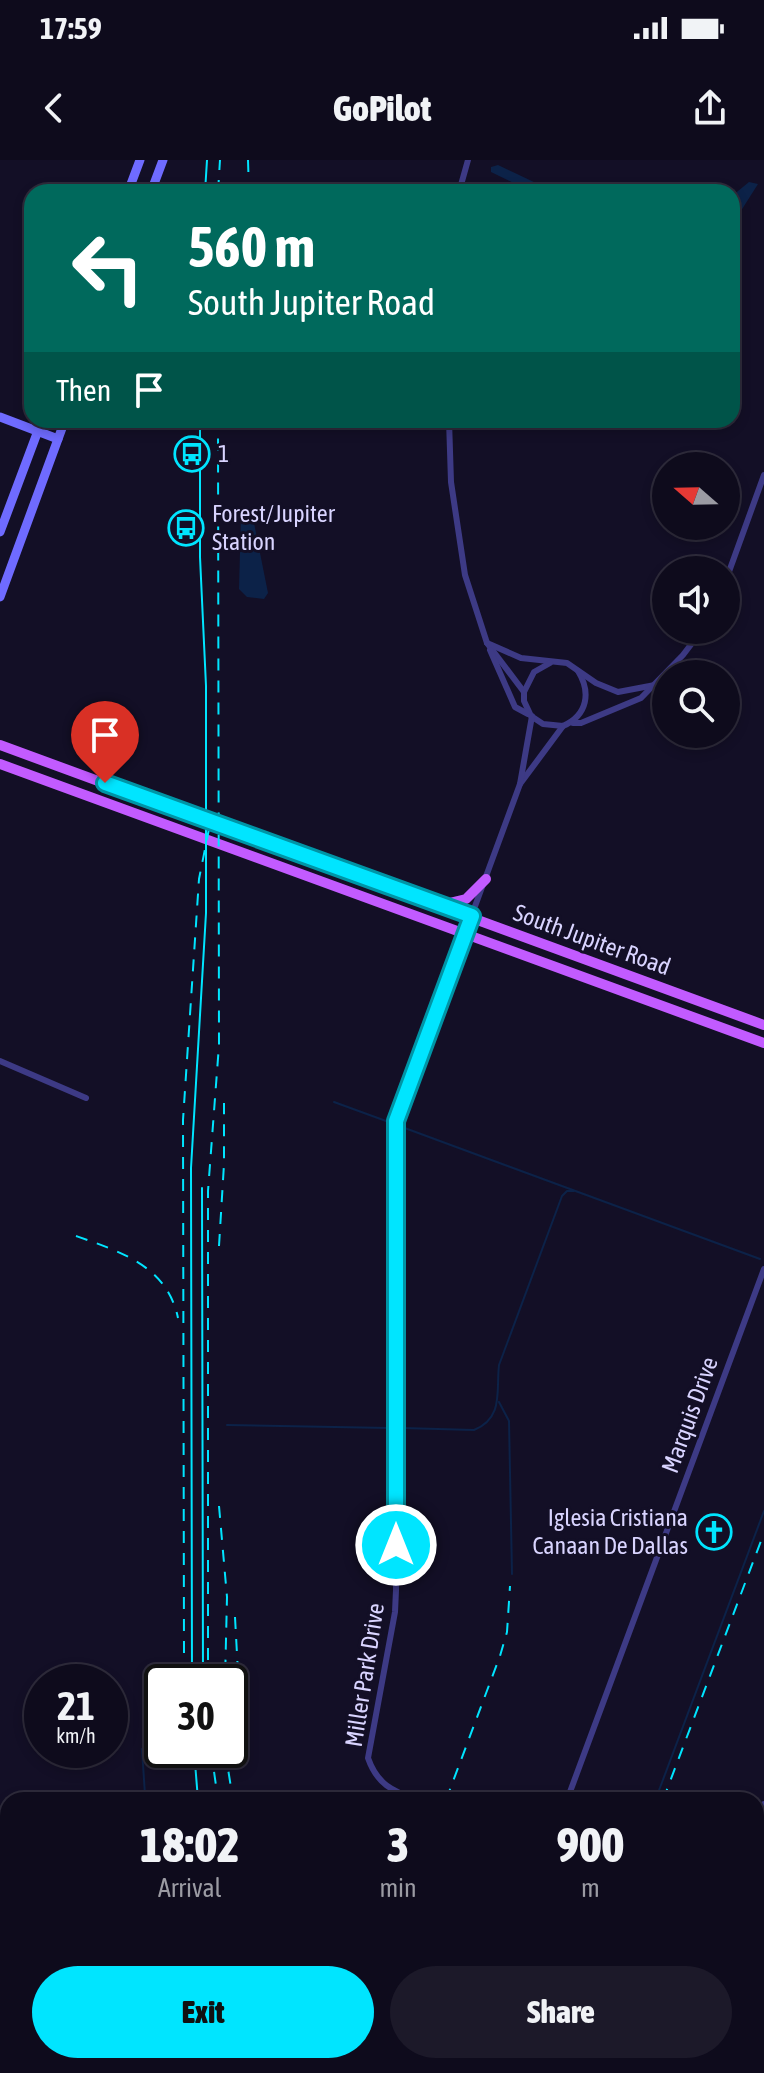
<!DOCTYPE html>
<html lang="en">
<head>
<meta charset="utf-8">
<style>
	body { margin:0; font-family:"Asap Condensed",sans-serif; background:#1c1929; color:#f1f3f6; height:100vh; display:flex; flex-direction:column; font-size:30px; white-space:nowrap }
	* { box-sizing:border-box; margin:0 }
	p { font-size:26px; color:#9b9ba3 }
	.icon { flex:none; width:44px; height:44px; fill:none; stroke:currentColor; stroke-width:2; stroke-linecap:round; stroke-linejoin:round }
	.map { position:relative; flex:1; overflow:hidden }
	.panel { position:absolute; left:0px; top:1632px; width:764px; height:282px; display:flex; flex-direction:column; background:#0e0b1c; border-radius:24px 24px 0 0; box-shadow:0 4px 12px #0003,0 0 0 2px #2e2b3b }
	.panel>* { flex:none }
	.top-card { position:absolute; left:24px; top:24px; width:716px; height:244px; border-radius:24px; box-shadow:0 4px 12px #0003,0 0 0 2px #2e2b3b; background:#00695c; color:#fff; overflow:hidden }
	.needle { width:52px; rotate:290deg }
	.controls { position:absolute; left:652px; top:292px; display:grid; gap:16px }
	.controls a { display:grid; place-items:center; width:88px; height:88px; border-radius:50%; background:#0e0b1c; box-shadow:0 4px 12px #0003,0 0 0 2px #2e2b3b; font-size:40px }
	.speed { position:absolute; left:24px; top:1504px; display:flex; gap:16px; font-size:40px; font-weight:700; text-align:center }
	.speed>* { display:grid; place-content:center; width:104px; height:104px; border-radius:50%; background:#0e0b1c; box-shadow:0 4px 12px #0003,0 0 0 2px #2e2b3b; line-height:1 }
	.speed small { font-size:20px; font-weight:400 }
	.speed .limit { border:4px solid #111; border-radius:12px; background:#fff; color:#111 }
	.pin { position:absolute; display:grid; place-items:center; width:68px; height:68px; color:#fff; margin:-82px -34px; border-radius:50% 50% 50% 0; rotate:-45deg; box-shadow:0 0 8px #0007 }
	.pin .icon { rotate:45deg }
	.me { position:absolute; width:88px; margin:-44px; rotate:0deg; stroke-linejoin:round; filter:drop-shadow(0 0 6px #0008) }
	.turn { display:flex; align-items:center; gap:28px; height:168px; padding:0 32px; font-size:36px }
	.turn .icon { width:104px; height:104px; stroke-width:2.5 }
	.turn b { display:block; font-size:56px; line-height:68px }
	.then { display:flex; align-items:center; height:76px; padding:0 32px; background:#0003; gap:16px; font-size:30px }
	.eta { display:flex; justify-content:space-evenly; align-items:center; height:136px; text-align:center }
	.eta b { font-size:48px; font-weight:800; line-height:56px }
	.cta { display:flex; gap:16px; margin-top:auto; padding:16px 32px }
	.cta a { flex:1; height:92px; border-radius:48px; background:#00e5ff; color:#111; font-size:32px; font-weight:800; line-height:92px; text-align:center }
	.cta a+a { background:#1c1929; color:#f1f3f6 }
	.status { display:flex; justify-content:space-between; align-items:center; height:56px; padding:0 40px; background:#0e0b1c; direction:ltr }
	.status svg { height:22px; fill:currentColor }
	header { display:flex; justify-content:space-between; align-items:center; height:104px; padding:0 32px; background:#0e0b1c; font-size:36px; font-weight:800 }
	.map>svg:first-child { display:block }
	.water { fill:#0c2248 }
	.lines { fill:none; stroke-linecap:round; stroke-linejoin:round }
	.stream { stroke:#0c2248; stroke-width:2 }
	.street { stroke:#3d3a85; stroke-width:6 }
	.secondary { stroke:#6f6bff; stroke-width:9 }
	.primary { stroke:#c25bff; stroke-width:10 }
	.tram { stroke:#00e5ff; stroke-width:2 }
	.rail { stroke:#00e5ff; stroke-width:2; stroke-dasharray:12 10; stroke-linecap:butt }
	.route-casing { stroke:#0095a6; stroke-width:20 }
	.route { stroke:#00e5ff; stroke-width:14 }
	.labels { text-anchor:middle; stroke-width:6; stroke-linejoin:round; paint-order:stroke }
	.poi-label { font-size:24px; fill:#d9d4ff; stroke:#130f26; text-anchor:start }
	.street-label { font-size:24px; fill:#d9d4ff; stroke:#130f26 }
</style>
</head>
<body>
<div class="status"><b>17:59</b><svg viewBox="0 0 49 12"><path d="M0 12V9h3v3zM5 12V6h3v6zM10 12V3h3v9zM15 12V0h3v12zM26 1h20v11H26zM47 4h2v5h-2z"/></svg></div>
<header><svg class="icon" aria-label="back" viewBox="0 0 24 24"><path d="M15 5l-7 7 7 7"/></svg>GoPilot<svg class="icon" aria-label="share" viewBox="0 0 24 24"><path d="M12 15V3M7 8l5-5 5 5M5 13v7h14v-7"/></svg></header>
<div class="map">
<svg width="764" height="1913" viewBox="0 0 764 1913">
	<rect width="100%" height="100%" fill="#130f26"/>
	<g class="water">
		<polygon points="498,5 555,32 532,32 491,12 491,7"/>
		<polygon points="749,22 758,24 732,65 732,36"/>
		<polygon points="248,354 253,358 268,433 264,439 247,437 239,429 241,355"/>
	</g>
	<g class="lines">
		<g class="stream">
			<polyline points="334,942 386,961"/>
			<polyline points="402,967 760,1099"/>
			<polyline points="499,1242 509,1261 512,1414"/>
			<polyline points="227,1265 389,1268"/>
			<path d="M402 1268 474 1270C504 1258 496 1231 499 1205L562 1036 567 1031H574"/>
			<polyline points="142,1589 145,1635 149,1640"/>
			<polyline points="658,1633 764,1351"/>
			<polyline points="756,1874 764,1876"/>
		</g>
		<g class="street">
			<polyline points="459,32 468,0"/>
			<path d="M449 260 451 322 465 415 487 483 524 532V541L531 556 543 564 563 566C588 555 591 532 578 511"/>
			<polyline points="726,420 764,315"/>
			<polyline points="487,483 521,498 567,503 596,523 618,532 655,525"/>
			<polyline points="490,490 515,547 528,554"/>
			<polyline points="524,532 534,512 550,503"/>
			<polyline points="573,563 581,563 641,538 683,495 702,470"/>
			<polyline points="520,624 563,566"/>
			<polyline points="0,901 86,938"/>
			<path d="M417 1640C392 1631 377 1624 368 1598L395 1452 396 1430 395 974 396 961 520 624 532 556"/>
			<polyline points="567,1640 764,1109"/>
			<polyline points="756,1666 764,1644"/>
			<polyline points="756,1763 764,1766"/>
			<polyline points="0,1782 8,1785"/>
			<polyline points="144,1906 144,1913"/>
			<polyline points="387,1906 387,1913"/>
		</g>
		<g class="secondary">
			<polyline points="128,32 140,0"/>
			<polyline points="151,32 163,0"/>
			<polyline points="0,257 58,279"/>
			<polyline points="0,372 42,260"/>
			<polyline points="0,437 65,260"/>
		</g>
		<g class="primary">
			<polyline points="0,585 764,865"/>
			<polyline points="0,604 764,883"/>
			<polyline points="445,744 466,739 486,719"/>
		</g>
		<g class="tram">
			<polyline points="205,32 207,0"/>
			<polyline points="202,1028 203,1522"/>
			<polyline points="192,1522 191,1008 206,753 206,526 200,397 200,260"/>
			<polyline points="194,1590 198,1640"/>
			<polyline points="208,1906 208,1913"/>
		</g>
		<g class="rail">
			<polyline points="248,0 249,32"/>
			<polyline points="218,32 220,0"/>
			<path d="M76 1076C121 1092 167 1106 178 1158"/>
			<polyline points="219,1086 224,1004 224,943"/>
			<polyline points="219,1346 227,1437 225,1522"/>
			<polyline points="235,1457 240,1550"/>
			<polyline points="184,1493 183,960 199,719 212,654"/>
			<polyline points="208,1522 208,1031 219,885 218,260"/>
			<polyline points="211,1590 218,1640"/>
			<polyline points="225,1590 233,1640"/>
			<polyline points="446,1640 500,1496 507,1472 510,1426"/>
			<polyline points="663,1640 764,1373"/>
			<polyline points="219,1906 219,1913"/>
			<polyline points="514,1906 514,1913"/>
		</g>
	</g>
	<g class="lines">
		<defs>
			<polyline id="route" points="105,623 472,756 396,961 396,1385"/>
		</defs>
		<use href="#route" class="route-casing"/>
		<use href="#route" class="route"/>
	</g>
	<defs>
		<symbol id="bus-ring" viewBox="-11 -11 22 22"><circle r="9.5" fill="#130f26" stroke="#00e5ff" stroke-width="1.5"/><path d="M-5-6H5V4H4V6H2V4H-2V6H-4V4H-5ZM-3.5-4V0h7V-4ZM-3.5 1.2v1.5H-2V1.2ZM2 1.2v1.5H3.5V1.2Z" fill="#00e5ff"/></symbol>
		<symbol id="church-ring" viewBox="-11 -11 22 22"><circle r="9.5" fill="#130f26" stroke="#00e5ff" stroke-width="1.5"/><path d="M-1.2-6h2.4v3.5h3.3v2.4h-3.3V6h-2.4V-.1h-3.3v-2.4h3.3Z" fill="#00e5ff"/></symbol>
	</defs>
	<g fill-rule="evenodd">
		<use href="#bus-ring" x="172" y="274" width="40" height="40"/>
		<use href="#bus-ring" x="166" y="348" width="40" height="40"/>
		<use href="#church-ring" x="694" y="1352" width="40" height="40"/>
	</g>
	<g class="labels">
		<g class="poi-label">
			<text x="218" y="302">1</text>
			<text x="212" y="362">Forest/Jupiter<tspan x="212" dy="28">Station</tspan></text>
			<text x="688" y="1366" text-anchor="end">Iglesia Cristiana<tspan x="688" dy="28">Canaan De Dallas</tspan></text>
		</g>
		<g class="street-label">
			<text transform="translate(592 780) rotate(20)" y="8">South Jupiter Road</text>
			<text transform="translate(690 1255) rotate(-70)" y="8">Marquis Drive</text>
			<text transform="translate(365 1515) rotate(-81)" y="8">Miller Park Drive</text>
		</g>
	</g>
</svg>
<div class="controls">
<a><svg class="needle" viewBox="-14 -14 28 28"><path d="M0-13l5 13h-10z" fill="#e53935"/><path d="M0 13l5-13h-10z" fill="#9b9ba3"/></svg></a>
<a><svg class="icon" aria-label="sound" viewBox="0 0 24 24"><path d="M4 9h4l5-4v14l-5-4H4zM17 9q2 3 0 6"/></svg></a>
<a><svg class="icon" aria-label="search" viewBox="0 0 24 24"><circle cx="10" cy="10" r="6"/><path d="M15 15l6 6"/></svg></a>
</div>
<div class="speed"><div>21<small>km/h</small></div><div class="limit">30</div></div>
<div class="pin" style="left:105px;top:623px;background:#d93025"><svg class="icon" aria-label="arrive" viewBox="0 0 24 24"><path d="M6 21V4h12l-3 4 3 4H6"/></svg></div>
<svg class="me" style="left:396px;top:1385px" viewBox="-20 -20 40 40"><circle r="17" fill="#00e5ff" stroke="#fff" stroke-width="3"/><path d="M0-11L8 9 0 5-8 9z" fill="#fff"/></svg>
<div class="top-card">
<div class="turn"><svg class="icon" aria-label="left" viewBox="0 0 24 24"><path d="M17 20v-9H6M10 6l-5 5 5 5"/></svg><div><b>560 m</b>South Jupiter Road</div></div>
<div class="then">Then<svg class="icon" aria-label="arrive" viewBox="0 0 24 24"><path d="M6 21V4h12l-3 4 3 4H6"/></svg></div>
</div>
<section class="panel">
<div class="eta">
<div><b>18:02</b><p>Arrival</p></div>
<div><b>3</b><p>min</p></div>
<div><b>900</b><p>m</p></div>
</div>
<div class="cta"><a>Exit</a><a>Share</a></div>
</section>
</div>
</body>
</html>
